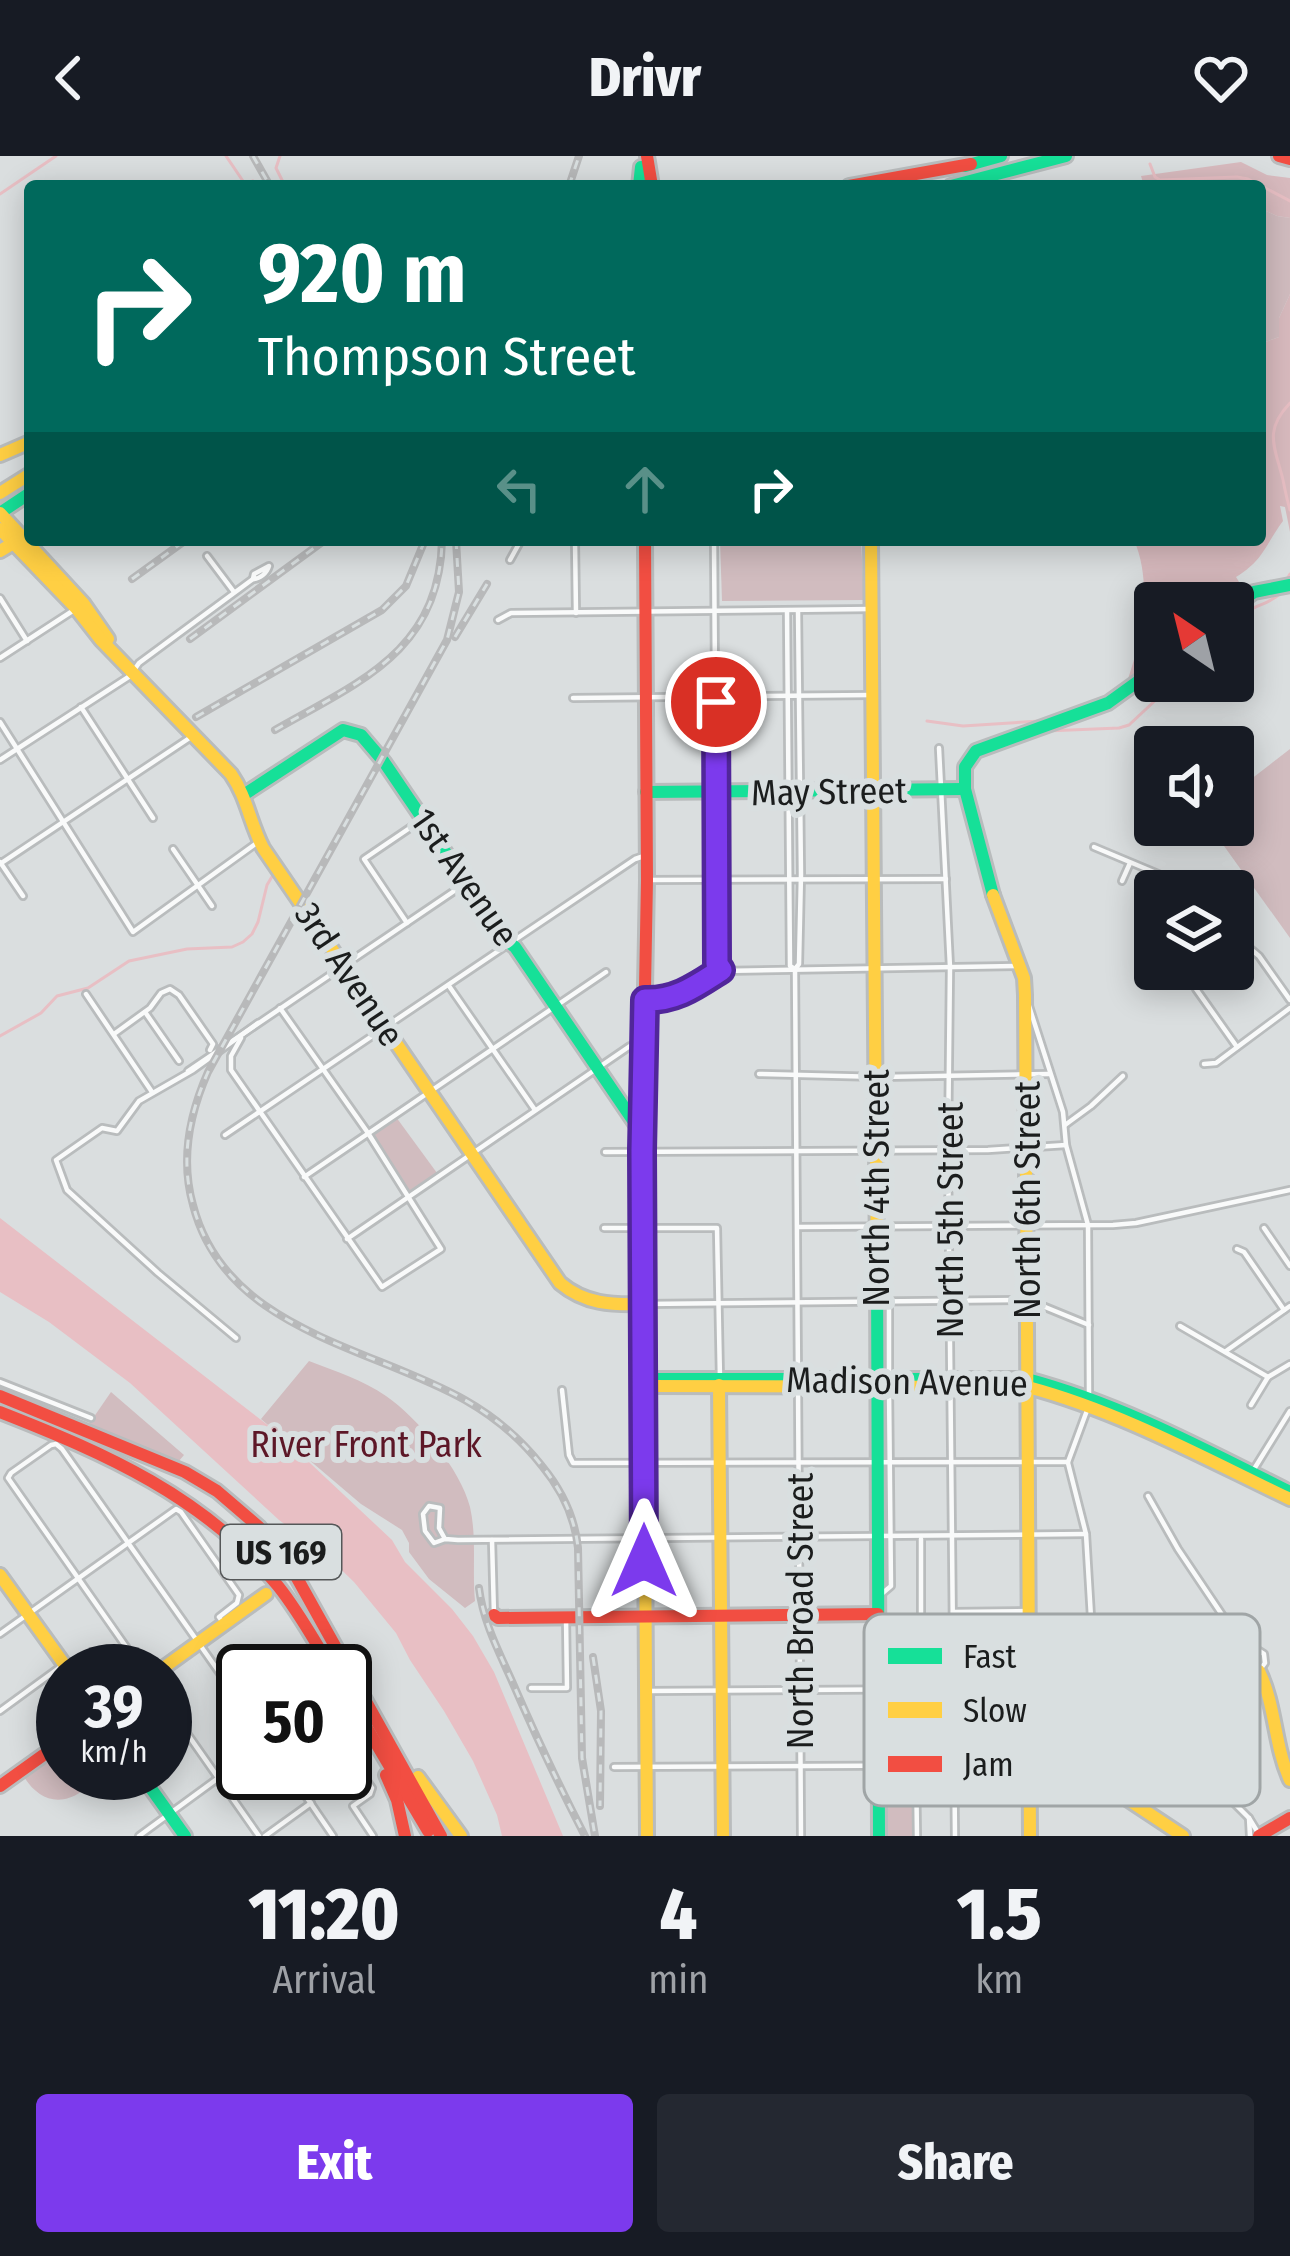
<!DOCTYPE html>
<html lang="en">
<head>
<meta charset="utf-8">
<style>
	body { margin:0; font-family:"Fira Sans Condensed",sans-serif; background:#242831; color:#f1f3f6; height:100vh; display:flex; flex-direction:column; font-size:45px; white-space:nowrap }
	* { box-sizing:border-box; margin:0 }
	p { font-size:39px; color:#9ea1a6 }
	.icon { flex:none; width:66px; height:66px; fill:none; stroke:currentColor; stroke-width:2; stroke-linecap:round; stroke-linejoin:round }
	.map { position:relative; height:1680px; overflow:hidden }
	.drawer { display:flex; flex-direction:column; background:#171b24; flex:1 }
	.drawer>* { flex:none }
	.top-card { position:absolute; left:24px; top:24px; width:1242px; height:366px; border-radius:12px; box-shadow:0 6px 30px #0003; background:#00695c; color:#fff; overflow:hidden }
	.needle { width:78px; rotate:325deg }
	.controls { position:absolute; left:1134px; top:426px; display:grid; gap:24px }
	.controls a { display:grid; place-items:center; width:120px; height:120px; border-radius:12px; background:#171b24; box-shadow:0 6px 30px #0003; font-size:60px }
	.speed { position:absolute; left:36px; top:1488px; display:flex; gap:24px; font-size:60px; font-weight:700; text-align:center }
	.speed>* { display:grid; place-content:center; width:156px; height:156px; border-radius:50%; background:#171b24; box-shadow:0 6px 30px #0003; line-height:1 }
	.speed small { font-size:30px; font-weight:400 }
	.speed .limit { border:6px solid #111; border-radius:18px; background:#fff; color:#111 }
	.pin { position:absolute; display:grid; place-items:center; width:102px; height:102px; color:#fff; margin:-51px; border:6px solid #fff; border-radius:50%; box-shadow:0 3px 12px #0007 }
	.me { position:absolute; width:132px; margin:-66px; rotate:0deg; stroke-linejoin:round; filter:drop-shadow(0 0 9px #0008) }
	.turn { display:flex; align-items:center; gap:42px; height:252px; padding:0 36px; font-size:54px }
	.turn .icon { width:156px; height:156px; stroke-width:2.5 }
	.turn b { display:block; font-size:84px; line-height:102px }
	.lanes { display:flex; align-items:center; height:114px; padding:0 36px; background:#0003; justify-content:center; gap:60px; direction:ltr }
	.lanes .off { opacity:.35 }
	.eta { display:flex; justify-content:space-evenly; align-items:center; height:204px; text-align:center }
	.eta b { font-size:72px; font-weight:800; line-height:84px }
	.cta { display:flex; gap:24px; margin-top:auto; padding:24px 36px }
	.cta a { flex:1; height:138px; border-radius:12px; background:#7c3aed; color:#fff; font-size:48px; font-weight:800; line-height:138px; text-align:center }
	.cta a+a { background:#242831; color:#f1f3f6 }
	header { display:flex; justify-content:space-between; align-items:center; height:156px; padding:0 36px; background:#171b24; font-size:54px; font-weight:800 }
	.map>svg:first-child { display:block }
	.green { fill:#d1bcbf }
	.forest { fill:#d8babe }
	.water { fill:#e8bfc4 }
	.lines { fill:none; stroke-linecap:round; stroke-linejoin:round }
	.stream { stroke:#e8bfc4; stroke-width:3 }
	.street-casing { stroke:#b9bcbd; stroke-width:10 }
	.fast-casing { stroke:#b9bcbd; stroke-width:18 }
	.slow-casing { stroke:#b9bcbd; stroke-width:18 }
	.jam-casing { stroke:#b9bcbd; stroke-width:18 }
	.street { stroke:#f9fafa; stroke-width:4.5 }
	.fast { stroke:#16e098; stroke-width:12 }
	.slow { stroke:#ffcf43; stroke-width:12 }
	.jam { stroke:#f24e42; stroke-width:12 }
	.rail-casing { stroke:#b8b9ba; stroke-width:8 }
	.rail { stroke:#d9dfe0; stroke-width:3; stroke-dasharray:9; stroke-linecap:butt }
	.route-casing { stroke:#51269a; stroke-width:30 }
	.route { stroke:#7c3aed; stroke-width:21 }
	.labels { text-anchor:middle; stroke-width:12; stroke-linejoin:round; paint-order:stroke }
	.shield { fill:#d9dfe0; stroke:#545758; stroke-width:3 }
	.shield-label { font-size:33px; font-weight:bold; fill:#1b1d1d }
	.street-label { font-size:36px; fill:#1b1d1d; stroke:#d9dfe0 }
	.park-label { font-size:36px; fill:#5d1727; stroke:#d9dfe0 }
	.key { fill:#d9dfe0; stroke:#a0a5a6; stroke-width:3 }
	.key-label { font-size:33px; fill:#1b1d1d }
</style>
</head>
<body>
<header><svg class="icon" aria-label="back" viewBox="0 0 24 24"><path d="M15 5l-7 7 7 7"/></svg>Drivr<svg class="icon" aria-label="heart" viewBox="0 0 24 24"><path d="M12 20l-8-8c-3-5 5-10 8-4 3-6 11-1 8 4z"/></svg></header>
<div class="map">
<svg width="1290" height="1680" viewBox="0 0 1290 1680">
	<rect width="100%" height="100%" fill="#dadedf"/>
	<g class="green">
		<polygon points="1260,52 1277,60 1290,62 1290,138 1279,162 1279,181 1260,188"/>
		<polygon points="720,384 861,384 864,444 722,445"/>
		<polygon points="1290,593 1290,782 1209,669 1233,669 1233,637"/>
		<polygon points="396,961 437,1017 407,1037 372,977"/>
		<path d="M309 1205C335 1215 363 1224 386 1240 418 1262 461 1314 470 1351 477 1382 472 1414 475 1445L465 1452 429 1423 409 1396V1387L402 1374 361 1348 261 1263Z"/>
		<polygon points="111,1236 184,1299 178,1306 89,1268"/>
		<path d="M52 1600 55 1601 63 1611V1617H68L81 1636C58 1651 38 1643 24 1621Z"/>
		<polygon points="913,1613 914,1680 883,1680 883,1614"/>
	</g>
	<g class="forest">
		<polygon points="1241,6 1267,19 1290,22 1290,62 1277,60 1260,52 1260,30 1144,30 1141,20"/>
		<path d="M1290 138V376L1285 351 1280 350 1283 365C1265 389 1264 404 1236 421L1244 434 1226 447H1155V504L1127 526C1142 482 1153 428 1134 384H1260V188L1279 181V162Z"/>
	</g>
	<polygon class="water" points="0,1062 278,1277 392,1384 405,1406 452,1453 473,1480 494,1516 563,1680 502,1680 497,1659 473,1605 444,1555 410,1504 396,1477 354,1426 324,1397 279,1364 130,1227 49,1166 0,1136"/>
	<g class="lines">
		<g class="stream">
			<polyline points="226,0 245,28 253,25"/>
			<polyline points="280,0 276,12 285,30"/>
			<polyline points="1150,8 1155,21 1160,24 1237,21 1248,23 1290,45"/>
			<polyline points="0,38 56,0"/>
			<path d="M1290 247C1263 275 1275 291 1283 324 1285 334 1287 344 1290 354"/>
			<polyline points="1287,423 1290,418"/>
			<path d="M1233 469C1251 446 1266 452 1282 436"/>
			<polyline points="927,565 963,570 1040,565"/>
			<polyline points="1046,575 1119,572 1129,569 1176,525"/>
			<polyline points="0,880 41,857 57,840 88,832 129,805 187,793 232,791 243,786 252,778 258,766 267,729 273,719"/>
		</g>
		<defs>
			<g id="street">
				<polyline points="575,384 576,457"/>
				<polyline points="714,384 717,808 721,815"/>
				<polyline points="207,400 234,436"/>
				<polyline points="510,404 521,384"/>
				<path d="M269 410C267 417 260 423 253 423L254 418Z"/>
				<polyline points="0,442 27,485"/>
				<polyline points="787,455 790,810 795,813"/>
				<polyline points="798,455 801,718 799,808 795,813 798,1223"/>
				<polyline points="498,464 511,457 872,453"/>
				<polyline points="0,502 74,454"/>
				<polyline points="573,542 873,539"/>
				<polyline points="81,551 153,662"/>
				<polyline points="0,566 133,776 258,686"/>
				<polyline points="939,592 950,811 948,993 955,1680"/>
				<polyline points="0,604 130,520 139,507 253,423"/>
				<polyline points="1094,691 1199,735"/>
				<polyline points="173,693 212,750"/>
				<polyline points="0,706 23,740"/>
				<polyline points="0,708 194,579"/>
				<polyline points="647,724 946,723"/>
				<polyline points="1122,725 1130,707"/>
				<polyline points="407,767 364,703 423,663"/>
				<polyline points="1233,778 1259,800 1290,844"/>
				<polyline points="1180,813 1195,821"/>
				<polyline points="1198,813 1194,823 1196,833 1237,891"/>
				<polyline points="449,830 535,954"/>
				<polyline points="86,838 152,936"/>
				<polyline points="645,844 671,843 721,815 1016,810"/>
				<polyline points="1029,850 1063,956 1066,989 1088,1069 1089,1238"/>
				<polyline points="145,856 179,905"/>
				<polyline points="114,878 150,852 161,837 170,833 179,839 213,888 210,894"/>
				<polyline points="241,882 231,900 231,914 382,1131 441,1093 368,977 280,852"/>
				<polyline points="1204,908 1216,907 1290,852"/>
				<polyline points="188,915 466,727"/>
				<polyline points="759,918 881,921 1049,918"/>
				<polyline points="1065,969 1091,950 1123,920"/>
				<polyline points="225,979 635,703 647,699"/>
				<polyline points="605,996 988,994 1066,989"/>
				<polyline points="304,1021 606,816"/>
				<polyline points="798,1071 1113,1069 1136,1067 1290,1034"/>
				<polyline points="604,1072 717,1072 720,1223"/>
				<polyline points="1264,1072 1290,1110"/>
				<polyline points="347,1083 630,890 644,884"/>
				<polyline points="1237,1093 1244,1096 1284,1154"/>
				<polyline points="889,1146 889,1222"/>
				<polyline points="644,1148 1028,1144 1089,1169"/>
				<polyline points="1180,1170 1268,1221"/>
				<polyline points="236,1182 158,1117 67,1034 56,1004 102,972 117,975 139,945 193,914 258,867"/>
				<polyline points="1226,1195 1290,1150"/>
				<polyline points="0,1226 91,1262"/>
				<polyline points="798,1230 801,1680"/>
				<polyline points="562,1234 569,1299 573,1307 1068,1306"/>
				<polyline points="1251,1249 1268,1221 1290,1208"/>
				<polyline points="1068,1306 1089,1249"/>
				<polyline points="1068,1307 1086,1378 1092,1478"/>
				<polyline points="1251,1318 1290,1255"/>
				<polyline points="1148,1340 1178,1393 1237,1481 1264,1498 1265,1507 1259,1515"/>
				<polyline points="445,1383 434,1387 425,1375 423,1358 429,1350 440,1352 439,1372 445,1383 458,1384 1086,1378"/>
				<polyline points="492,1384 494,1459"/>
				<polyline points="878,1441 891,1430 889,1231"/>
				<polyline points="953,1456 1030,1455"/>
				<path d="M1030 1470C1043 1470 1056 1469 1068 1471 1078 1473 1087 1477 1096 1479 1163 1487 1201 1461 1259 1515"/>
				<polyline points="0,1478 176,1353 181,1356 239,1439 237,1447 219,1461 224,1468"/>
				<polyline points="143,1515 8,1322 11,1317 51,1289 56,1288 62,1293 243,1550"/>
				<path d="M1259 1515C1244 1522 1230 1518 1215 1523 1201 1527 1189 1537 1177 1546L1176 1589 1249 1662 1260 1680"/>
				<polyline points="531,1532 567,1532 566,1461"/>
				<polyline points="921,1534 921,1383"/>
				<polyline points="647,1535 953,1533"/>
				<polyline points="915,1536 917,1680"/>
				<polyline points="165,1546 259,1680"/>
				<polyline points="0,1555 63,1509"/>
				<polyline points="1120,1581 1176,1581"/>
				<polyline points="345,1593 372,1632 370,1638 353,1650 373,1680"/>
				<polyline points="614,1611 1028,1609"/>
				<polyline points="290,1617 333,1680"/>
				<polyline points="1249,1662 1250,1680"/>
				<polyline points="139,1680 243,1604"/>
				<polyline points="265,1680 311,1647"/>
			</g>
			<g id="fast">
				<polyline points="965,10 1001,0"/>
				<polyline points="639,30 641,11"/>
				<polyline points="951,30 1066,0"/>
				<polyline points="0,357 30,337"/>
				<polyline points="1233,451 1254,436 1290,429"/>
				<polyline points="646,636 965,633"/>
				<polyline points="245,638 343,574 361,579 384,606 505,784 515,791 643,979"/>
				<polyline points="993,739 965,633 965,611 976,595 1108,547 1155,513"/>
				<polyline points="877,1112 879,1680"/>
				<path d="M644 1223H1027C1121 1248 1204 1293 1290 1336"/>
				<polyline points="140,1617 185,1680"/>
			</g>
			<g id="slow">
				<polyline points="0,299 30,286"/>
				<polyline points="0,337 30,318"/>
				<polyline points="0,357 83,447 108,483"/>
				<path d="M0 373 76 452 101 484 231 618C247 641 250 667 263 692L560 1127C585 1148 611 1149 643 1148"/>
				<polyline points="871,384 877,1112"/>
				<polyline points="0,395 30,377"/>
				<polyline points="993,739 1024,822 1025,839 1030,1680"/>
				<polyline points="719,1229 723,1680"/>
				<path d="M644 1230 1028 1231C1121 1256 1204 1302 1290 1343"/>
				<polyline points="645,1372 647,1680"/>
				<polyline points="0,1419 69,1515"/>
				<polyline points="159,1515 266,1438"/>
				<path d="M1259 1515C1276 1550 1274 1589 1290 1624"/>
				<polyline points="418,1621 461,1680"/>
				<polyline points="1031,1630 1080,1630 1118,1637 1183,1680"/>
			</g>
			<g id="jam">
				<polyline points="647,0 652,30"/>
				<polyline points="1279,0 1290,3"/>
				<polyline points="849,30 971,8"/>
				<polyline points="0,1240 185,1316 217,1335 259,1371 292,1413 441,1680"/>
				<path d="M0 1256C105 1297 205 1341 278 1430 299 1456 315 1486 333 1515"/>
				<polyline points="645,1372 642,995 647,724 645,384"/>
				<polyline points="494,1459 498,1462 878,1458"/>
				<polyline points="345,1535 428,1675"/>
				<polyline points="386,1619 397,1644 405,1680"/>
				<polyline points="0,1630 63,1585"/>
				<polyline points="1259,1680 1290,1662"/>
			</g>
		</defs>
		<use href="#street" class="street-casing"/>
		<use href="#fast" class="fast-casing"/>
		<use href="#slow" class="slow-casing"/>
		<use href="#jam" class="jam-casing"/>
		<use href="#street" class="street"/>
		<use href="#fast" class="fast"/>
		<use href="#slow" class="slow"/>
		<use href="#jam" class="jam"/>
		<defs>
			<g id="rail">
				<polyline points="253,0 270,30"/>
				<polyline points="569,30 579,0"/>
				<path d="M456 384 459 436 447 484 208 916C189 959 180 1003 193 1049 225 1174 369 1190 465 1244 495 1261 521 1283 542 1310 561 1333 575 1362 578 1392L582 1602 595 1680"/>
				<polyline points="132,423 186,384"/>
				<polyline points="455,481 487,428"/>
				<polyline points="190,483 325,384"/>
				<polyline points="196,561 382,454 406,430 425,384"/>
				<path d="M275 574C359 526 440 495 442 384"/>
				<path d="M479 1432C483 1465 498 1494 511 1523 534 1576 558 1628 585 1680"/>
				<polyline points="593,1501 601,1555 600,1650"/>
			</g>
		</defs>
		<use href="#rail" class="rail-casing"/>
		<use href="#rail" class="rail"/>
	</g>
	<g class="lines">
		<defs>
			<path id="route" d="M644 1405 642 995 645 844C676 845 696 830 721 814L717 808 716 546"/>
		</defs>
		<use href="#route" class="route-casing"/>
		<use href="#route" class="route"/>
	</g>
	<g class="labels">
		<rect class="shield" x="221" y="1369" width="120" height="54" rx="9"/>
		<g class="shield-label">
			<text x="281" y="1408">US 169</text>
		</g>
		<g class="street-label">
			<text transform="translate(829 635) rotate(-1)" y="13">May Street</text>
			<text transform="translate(465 721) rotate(55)" y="13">1st Avenue</text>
			<text transform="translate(350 818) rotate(56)" y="13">3rd Avenue</text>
			<text transform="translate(876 1032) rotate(-90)" y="13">North 4th Street</text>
			<text transform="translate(1027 1044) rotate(-90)" y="13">North 6th Street</text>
			<text transform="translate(950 1064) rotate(-90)" y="13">North 5th Street</text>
			<text transform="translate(907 1225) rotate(1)" y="13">Madison Avenue</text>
			<text transform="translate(800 1455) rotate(-90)" y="13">North Broad Street</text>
		</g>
		<g class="park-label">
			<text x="366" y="1301">River Front Park</text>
		</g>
	</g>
	<rect x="864" y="1458" width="396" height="192" rx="18" class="key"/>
	<rect x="888" y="1492" width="54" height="16" fill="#16e098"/>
	<rect x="888" y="1546" width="54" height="16" fill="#ffcf43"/>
	<rect x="888" y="1600" width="54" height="16" fill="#f24e42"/>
	<g class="key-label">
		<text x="963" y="1512">Fast</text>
		<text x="963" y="1566">Slow</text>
		<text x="963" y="1620">Jam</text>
	</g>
</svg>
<div class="controls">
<a><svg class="needle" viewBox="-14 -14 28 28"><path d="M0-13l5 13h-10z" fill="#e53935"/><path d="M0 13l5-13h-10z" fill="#9ea1a6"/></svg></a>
<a><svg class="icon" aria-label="sound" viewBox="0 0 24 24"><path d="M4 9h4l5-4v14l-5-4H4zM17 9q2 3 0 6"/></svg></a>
<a><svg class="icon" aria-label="layers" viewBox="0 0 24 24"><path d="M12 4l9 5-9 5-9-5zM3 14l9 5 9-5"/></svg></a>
</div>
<div class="speed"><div>39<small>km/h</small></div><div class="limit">50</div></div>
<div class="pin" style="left:716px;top:546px;background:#d93025"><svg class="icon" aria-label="arrive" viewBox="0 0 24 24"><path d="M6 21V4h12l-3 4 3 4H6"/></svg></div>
<svg class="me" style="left:644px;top:1405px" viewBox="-20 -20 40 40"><path d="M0-17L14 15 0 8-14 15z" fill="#7c3aed" stroke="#fff" stroke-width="4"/></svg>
<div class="top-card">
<div class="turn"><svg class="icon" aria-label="right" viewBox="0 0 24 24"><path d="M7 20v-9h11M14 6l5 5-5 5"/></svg><div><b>920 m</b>Thompson Street</div></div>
<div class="lanes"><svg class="icon off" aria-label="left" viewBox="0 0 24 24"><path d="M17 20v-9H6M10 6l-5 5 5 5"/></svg><svg class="icon off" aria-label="ahead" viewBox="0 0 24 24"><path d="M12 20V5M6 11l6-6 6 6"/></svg><svg class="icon" aria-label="right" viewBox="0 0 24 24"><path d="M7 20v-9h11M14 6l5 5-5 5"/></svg></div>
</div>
</div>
<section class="drawer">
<div class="eta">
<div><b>11:20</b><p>Arrival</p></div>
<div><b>4</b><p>min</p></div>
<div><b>1.5</b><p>km</p></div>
</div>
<div class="cta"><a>Exit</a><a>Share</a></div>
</section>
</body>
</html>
